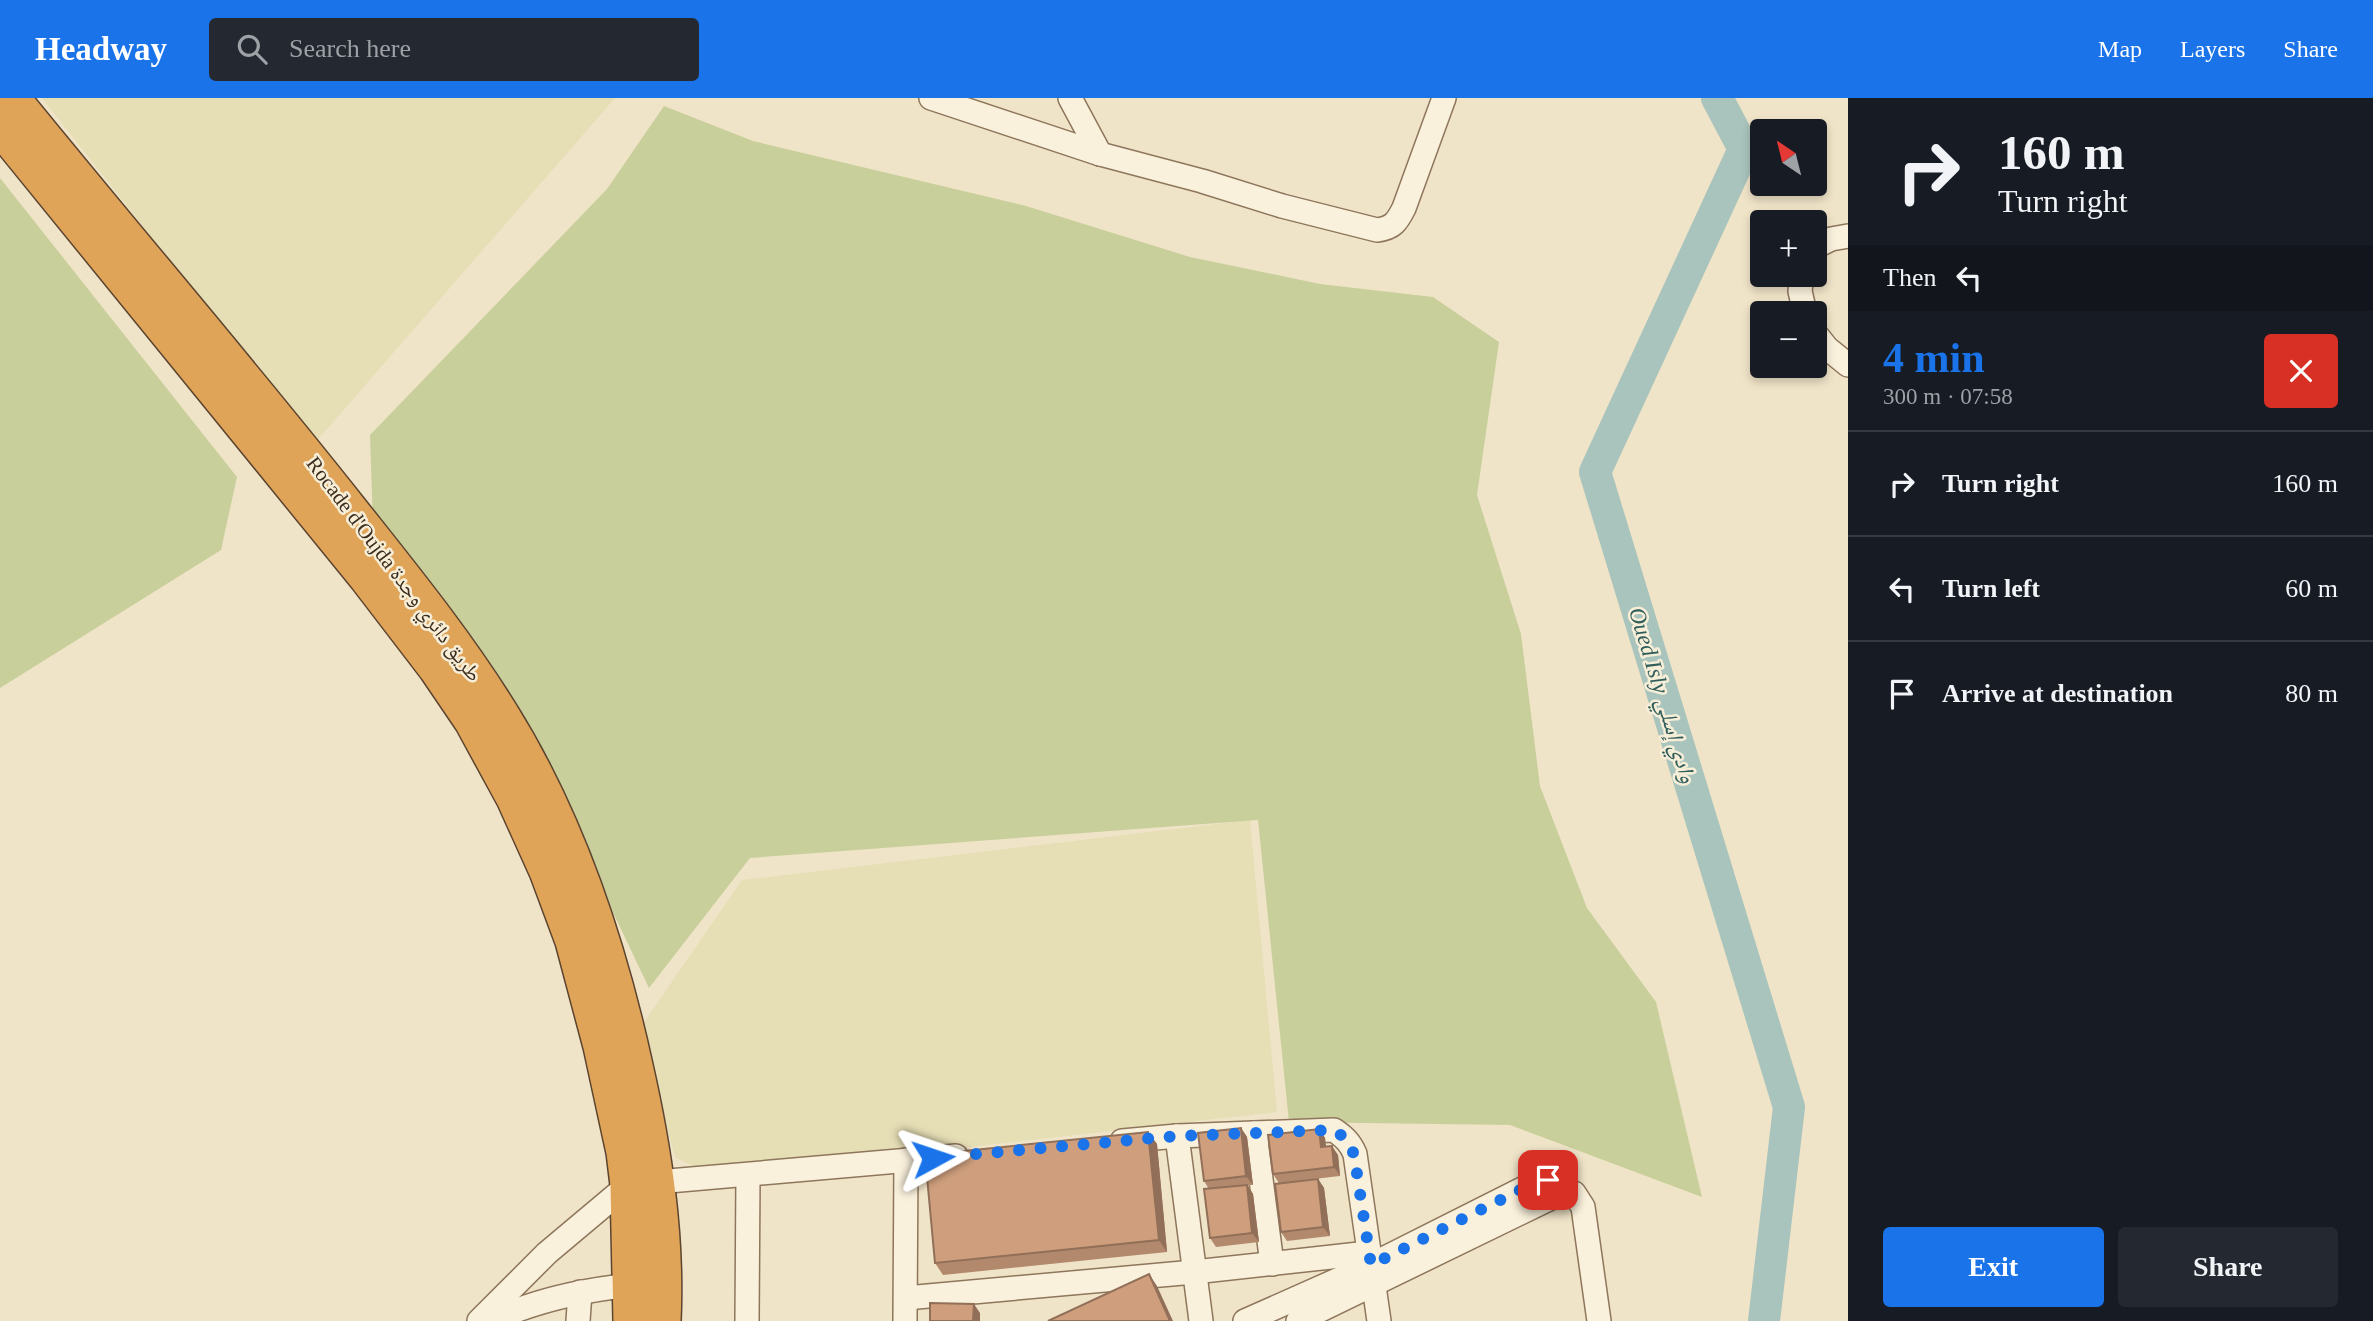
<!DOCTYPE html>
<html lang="en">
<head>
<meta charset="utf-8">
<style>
	body { margin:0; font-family:"Times New Roman","Noto Naskh Arabic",serif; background:#242831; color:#f1f3f6; height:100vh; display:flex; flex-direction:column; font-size:26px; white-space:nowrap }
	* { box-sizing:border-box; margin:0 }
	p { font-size:23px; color:#9ea1a6 }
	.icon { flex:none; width:38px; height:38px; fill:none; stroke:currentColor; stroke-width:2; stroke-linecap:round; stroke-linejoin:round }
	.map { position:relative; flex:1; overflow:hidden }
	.drawer { display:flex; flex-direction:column; background:#171b24; width:525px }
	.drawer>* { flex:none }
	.banner { background:#171b24; color:#f1f3f6; overflow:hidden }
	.needle { width:46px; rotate:325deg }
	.controls { position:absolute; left:1750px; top:21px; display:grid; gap:14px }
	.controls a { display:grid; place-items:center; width:77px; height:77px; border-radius:7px; background:#171b24; box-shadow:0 4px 10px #0003; font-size:35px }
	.pin { position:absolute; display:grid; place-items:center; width:60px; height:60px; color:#fff; margin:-30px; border-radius:14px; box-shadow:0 4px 10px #0006 }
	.me { position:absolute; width:77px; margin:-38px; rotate:85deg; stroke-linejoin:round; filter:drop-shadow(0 0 5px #0008) }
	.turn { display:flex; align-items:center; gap:24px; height:147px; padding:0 35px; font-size:32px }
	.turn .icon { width:91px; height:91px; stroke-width:2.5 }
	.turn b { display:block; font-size:49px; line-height:60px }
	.then { display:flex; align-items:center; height:66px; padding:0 35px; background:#0003; gap:14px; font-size:26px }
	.round { display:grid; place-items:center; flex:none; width:74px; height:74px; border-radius:7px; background:#242831 }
	.headline { display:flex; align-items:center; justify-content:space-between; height:119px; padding:0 35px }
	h1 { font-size:42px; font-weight:700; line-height:52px; color:#1a73e8 }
	.button { display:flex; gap:14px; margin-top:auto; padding:14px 35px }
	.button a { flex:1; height:80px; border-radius:7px; background:#1a73e8; color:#fff; font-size:28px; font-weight:700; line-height:80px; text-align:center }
	.button a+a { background:#242831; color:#f1f3f6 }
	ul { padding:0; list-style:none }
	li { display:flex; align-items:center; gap:21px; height:105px; padding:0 35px; border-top:2px solid #363941 }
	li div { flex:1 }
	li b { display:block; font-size:26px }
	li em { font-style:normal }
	header { display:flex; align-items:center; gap:42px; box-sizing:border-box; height:98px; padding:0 35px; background:#1a73e8; color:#fff }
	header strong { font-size:33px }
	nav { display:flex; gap:38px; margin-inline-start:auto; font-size:24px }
	.search { width:490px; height:63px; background:#242831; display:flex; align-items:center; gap:18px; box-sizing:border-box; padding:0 24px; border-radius:7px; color:#9ea1a6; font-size:26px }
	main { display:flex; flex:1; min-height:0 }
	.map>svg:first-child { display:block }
	.farmland { fill:#e6deb5 }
	.green { fill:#c9cf9b }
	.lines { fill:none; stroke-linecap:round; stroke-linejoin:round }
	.river { stroke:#a9c4bc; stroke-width:32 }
	.minor-casing { stroke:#8d765c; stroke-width:26 }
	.highway-casing { stroke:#5b4430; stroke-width:38 }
	.minor { stroke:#faf1dc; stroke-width:23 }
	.highway { stroke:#e0a458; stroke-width:35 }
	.wall { fill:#b2896c }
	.shaded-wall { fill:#916f58 }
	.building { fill:#cf9f7d; stroke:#916f58; stroke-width:2 }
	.route { stroke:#1a73e8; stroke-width:12; stroke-dasharray:0 21.6 }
	.labels { text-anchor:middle; stroke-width:5; stroke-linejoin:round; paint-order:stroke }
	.street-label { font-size:21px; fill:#3d2e20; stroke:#f7eed8 }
	.water-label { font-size:23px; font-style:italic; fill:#2f5d5a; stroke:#f7eed8 }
</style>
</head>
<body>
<header>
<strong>Headway</strong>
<div class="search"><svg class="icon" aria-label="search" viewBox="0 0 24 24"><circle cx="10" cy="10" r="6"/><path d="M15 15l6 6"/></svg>Search here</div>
<nav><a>Map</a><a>Layers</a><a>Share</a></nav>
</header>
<main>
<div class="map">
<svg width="1848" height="1223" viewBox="0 0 1848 1223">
	<rect width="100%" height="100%" fill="#f0e4c8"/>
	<g class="farmland">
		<polygon points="42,0 615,0 314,346"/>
		<polygon points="1250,722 1277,1014 714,1078 675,1059 653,978 642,927 742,782"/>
	</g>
	<g class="green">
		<polygon points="664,8 753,43 1026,108 1190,159 1320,186 1433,199 1499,244 1477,397 1521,536 1540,688 1587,810 1656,904 1702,1099 1510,1027 1289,1024 1258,722 750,760 649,890 600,787 373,426 370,337 607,91"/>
		<polygon points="0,80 237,379 221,452 0,590"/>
	</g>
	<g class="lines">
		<polyline class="river" points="1717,0 1744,51 1595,374 1789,1009 1764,1223"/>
		<defs>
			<g id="minor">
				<path d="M931 0 1100 56 1202 83 1282 108 1377 132C1393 130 1397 124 1404 110L1444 0"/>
				<polyline points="1070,0 1100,56"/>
				<polyline points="1815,149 1831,141 1848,138"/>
				<polyline points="1802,177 1800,193 1805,215"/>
				<polyline points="1815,235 1827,250 1848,267"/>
				<polyline points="1255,1035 1272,1166"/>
				<polyline points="1177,1038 1201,1223"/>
				<path d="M1122 1043 1177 1038 1334 1032C1344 1039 1350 1044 1355 1056L1379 1223"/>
				<polyline points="657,1084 956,1058"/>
				<polyline points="1553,1088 1574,1095 1583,1109 1599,1223"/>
				<polyline points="906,1200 1194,1174 1368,1155"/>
				<polyline points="479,1223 547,1155 628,1087"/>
				<path d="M491 1223C536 1202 582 1192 632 1187"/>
				<polyline points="578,1223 580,1194"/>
				<polyline points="747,1223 748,1077"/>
				<polyline points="905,1223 906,1062"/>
				<polyline points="1245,1223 1371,1167 1540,1082 1548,1082 1555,1095 1551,1100 1298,1223"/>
			</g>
			<g id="highway">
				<path d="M12 0C123 137 239 271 348 409 401 476 456 543 501 616 568 723 608 845 635 968 654 1052 667 1137 663 1223"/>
				<polyline points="0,29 367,480 436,570 472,623 514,700 547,773 573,843 601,948 624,1054 628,1087 631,1223"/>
			</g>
		</defs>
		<use href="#minor" class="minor-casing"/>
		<use href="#highway" class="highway-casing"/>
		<use href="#minor" class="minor"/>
		<use href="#highway" class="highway"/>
	</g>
	<g class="wall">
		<polygon points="1241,1030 1247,1039 1253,1087 1248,1087 1253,1096 1259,1144 1216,1149 1210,1140 1209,1091 1204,1083"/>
		<polygon points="1319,1031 1325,1040 1326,1048 1338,1057 1340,1078 1279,1085 1273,1076"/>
		<polygon points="1148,1034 1157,1046 1167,1154 943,1177 935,1165"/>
		<polygon points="1318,1081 1324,1090 1330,1138 1287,1143 1281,1134"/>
	</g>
	<g class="shaded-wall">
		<polygon points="1241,1030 1247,1039 1253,1087 1246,1078"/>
		<polygon points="1319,1031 1325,1040 1327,1058 1321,1049"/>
		<polygon points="1148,1034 1157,1046 1167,1154 1159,1142"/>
		<polygon points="1332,1048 1338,1057 1340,1078 1334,1069"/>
		<polygon points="1318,1081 1324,1090 1330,1138 1323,1129"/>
		<polygon points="1247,1087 1253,1096 1259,1144 1252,1135"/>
		<polygon points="1149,1176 1157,1188 1173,1223 1170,1223"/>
		<polygon points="974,1206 980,1215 980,1223 973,1223"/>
	</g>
	<g class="building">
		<polygon points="1241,1030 1246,1078 1204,1083 1198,1035"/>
		<polygon points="1319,1031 1321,1049 1332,1048 1334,1069 1273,1076 1268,1037"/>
		<polygon points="1148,1034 1159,1142 935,1165 925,1057"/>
		<polygon points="1318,1081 1323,1129 1281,1134 1275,1086"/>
		<polygon points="1247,1087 1252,1135 1210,1140 1204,1091"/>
		<polygon points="1149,1176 1170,1223 1048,1223"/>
		<polygon points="930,1205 974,1206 973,1223 930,1223"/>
	</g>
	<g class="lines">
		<polyline class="route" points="933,1060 1177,1038 1334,1032 1345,1040 1354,1056 1371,1167 1540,1082 1548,1082"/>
	</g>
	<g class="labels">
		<g class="street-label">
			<text transform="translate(394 471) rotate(53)" y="7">Rocade d'Oujda طريق دائري وجدة</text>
		</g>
		<g class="water-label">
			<text transform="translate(1663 597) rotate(73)" y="8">Oued Isly وادي إسلي</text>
		</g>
	</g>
</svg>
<div class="controls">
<a><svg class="needle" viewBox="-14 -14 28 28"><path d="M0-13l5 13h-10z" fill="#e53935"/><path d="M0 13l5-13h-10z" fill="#9ea1a6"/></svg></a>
<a>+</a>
<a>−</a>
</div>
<div class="pin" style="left:1548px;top:1082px;background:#d93025"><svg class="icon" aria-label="arrive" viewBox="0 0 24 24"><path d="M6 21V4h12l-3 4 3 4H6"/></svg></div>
<svg class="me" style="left:933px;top:1060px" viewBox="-20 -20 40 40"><path d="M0-17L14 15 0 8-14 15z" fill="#1a73e8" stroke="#fff" stroke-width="4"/></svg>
</div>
<section class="drawer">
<div class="banner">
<div class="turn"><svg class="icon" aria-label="right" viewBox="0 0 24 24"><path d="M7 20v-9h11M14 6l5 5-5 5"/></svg><div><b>160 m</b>Turn right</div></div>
<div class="then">Then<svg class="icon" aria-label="left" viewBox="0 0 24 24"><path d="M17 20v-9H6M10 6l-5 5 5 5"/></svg></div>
</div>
<div class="headline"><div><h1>4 min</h1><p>300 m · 07:58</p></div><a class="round" style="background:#d93025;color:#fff"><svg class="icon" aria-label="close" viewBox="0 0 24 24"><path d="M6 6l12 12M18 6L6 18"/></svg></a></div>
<ul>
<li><svg class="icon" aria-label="right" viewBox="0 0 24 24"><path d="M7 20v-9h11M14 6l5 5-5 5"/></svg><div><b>Turn right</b></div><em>160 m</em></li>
<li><svg class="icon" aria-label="left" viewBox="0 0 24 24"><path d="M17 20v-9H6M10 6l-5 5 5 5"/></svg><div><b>Turn left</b></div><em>60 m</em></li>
<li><svg class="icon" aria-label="arrive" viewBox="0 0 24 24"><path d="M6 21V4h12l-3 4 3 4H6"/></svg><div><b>Arrive at destination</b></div><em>80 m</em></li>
</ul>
<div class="button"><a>Exit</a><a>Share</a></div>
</section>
</main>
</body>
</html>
